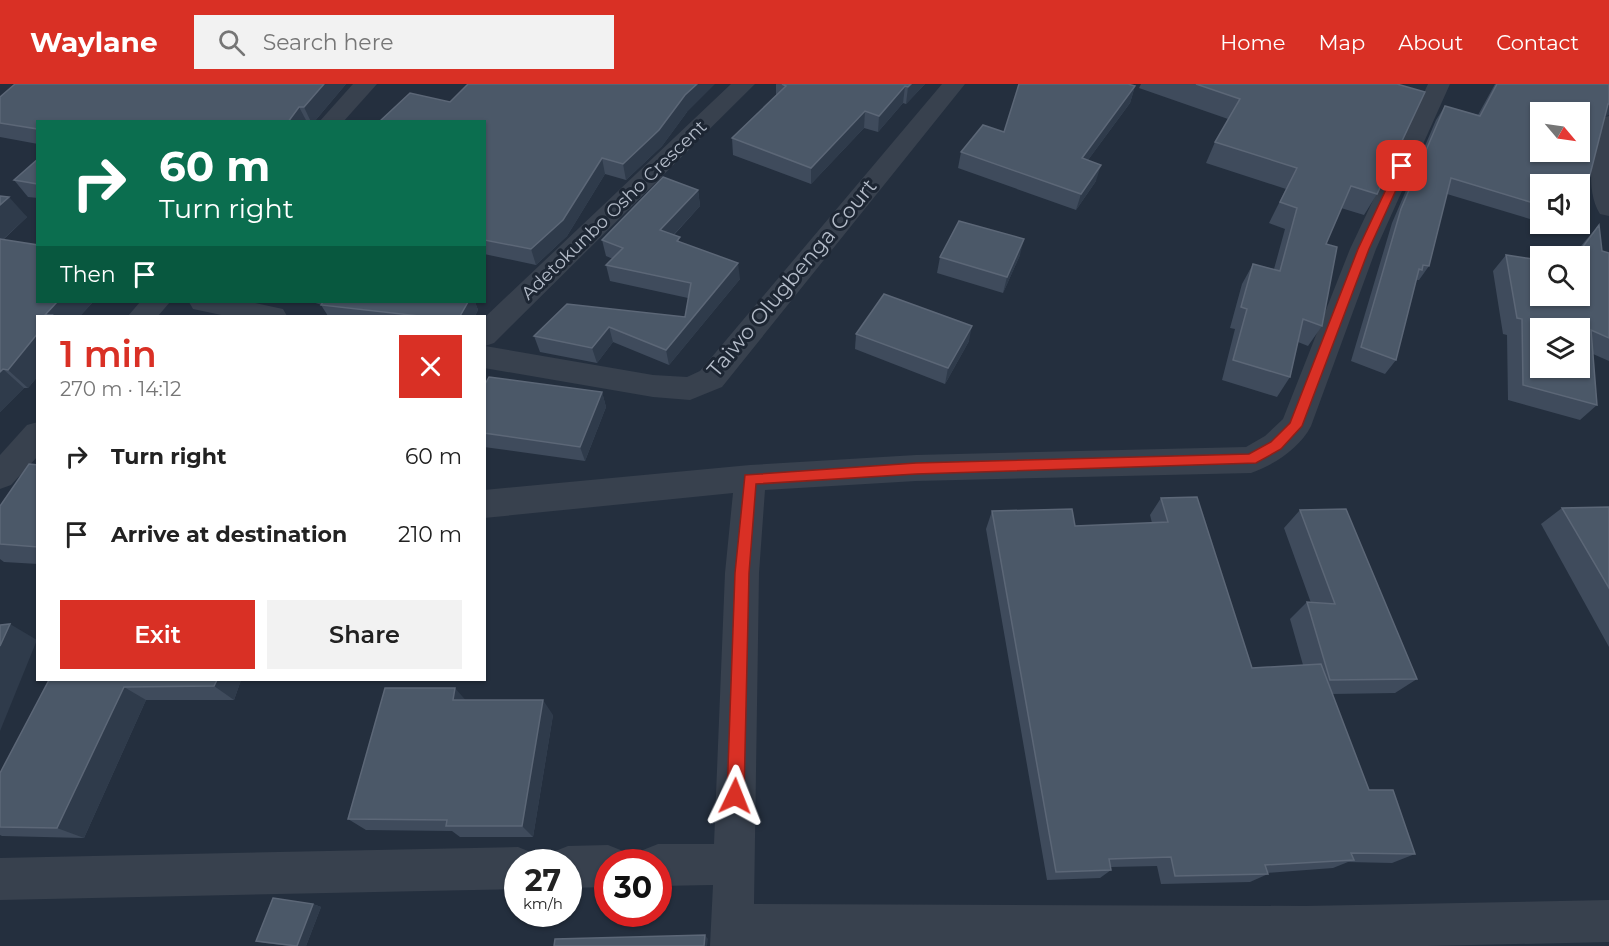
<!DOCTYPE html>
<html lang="en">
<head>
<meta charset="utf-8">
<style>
	body { margin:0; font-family:Montserrat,sans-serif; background:#f2f2f2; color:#222; height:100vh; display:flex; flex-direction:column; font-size:22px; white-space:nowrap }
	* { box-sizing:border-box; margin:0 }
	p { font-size:20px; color:#767676 }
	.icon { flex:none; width:33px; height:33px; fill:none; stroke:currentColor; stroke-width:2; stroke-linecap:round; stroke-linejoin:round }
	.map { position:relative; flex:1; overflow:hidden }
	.drawer { position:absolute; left:36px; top:231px; width:450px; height:366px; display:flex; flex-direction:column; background:#fff; border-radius:0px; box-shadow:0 2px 4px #0004 }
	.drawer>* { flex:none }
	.top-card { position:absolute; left:36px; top:36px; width:450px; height:183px; border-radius:0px; box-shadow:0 2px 4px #0004; background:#0b6e4f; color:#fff; overflow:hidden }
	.needle { width:39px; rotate:119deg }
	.controls { position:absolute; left:1530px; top:18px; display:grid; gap:12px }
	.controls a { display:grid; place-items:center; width:60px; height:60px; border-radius:0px; background:#fff; box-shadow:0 2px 4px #0004; font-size:30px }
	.speed { position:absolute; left:504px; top:765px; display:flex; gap:12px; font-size:30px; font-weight:700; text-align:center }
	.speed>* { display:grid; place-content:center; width:78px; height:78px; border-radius:50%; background:#fff; box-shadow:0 2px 4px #0004; line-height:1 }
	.speed small { font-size:15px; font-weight:400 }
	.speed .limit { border:9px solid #d22; background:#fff; color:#111 }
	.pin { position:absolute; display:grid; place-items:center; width:51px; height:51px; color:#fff; margin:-26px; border-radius:12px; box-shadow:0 3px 9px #0006 }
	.me { position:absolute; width:66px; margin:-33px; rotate:2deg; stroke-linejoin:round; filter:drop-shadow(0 0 4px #0008) }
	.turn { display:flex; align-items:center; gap:21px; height:126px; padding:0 24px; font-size:27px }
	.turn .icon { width:78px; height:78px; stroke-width:2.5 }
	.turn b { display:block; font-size:42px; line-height:51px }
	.then { display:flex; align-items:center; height:57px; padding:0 24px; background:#0003; gap:12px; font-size:22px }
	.round { display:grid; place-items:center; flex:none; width:63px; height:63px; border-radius:0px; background:#f2f2f2 }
	.headline { display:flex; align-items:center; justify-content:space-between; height:102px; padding:0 24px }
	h1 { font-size:36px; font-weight:600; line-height:45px; color:#d93025 }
	.primary-button { display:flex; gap:12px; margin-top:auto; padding:12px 24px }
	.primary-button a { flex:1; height:69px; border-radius:0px; background:#d93025; color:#fff; font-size:24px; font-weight:600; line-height:69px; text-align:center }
	.primary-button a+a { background:#f2f2f2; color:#222 }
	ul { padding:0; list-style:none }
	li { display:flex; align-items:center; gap:18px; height:78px; padding:0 24px }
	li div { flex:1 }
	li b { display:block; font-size:22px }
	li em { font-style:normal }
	header { display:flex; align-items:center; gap:36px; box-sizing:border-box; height:84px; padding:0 30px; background:#d93025; color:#fff }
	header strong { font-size:28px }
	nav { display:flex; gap:33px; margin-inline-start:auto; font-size:21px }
	.search { width:420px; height:54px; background:#f2f2f2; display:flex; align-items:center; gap:15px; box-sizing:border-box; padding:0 21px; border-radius:0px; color:#767676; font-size:22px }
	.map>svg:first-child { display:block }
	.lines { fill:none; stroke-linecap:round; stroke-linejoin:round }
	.minor { fill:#38414e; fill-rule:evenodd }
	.wall { fill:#3f4b5c }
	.shaded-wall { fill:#2f3b4b }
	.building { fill:#4b5868; stroke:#5c6777; stroke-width:1.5; fill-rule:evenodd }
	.route { fill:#d93025; stroke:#8d1f18; stroke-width:1.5 }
	.labels { text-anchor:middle; stroke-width:6; stroke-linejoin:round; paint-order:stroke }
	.far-street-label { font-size:18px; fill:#b4bcc9; stroke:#1d2633 }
	.street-label { font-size:21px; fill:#b4bcc9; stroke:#1d2633 }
</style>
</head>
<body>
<header>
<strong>Waylane</strong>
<div class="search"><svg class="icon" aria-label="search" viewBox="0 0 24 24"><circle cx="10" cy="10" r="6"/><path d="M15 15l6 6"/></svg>Search here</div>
<nav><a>Home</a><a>Map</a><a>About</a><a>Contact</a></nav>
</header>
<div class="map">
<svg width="1609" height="862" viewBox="0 0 1609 862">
	<rect width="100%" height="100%" fill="#242f3e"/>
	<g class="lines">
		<g class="minor">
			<polygon points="353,0 377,0 343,38 319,38"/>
			<polygon points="731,0 755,0 494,259 485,262 653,291 687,293 700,287 942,0 965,0 722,303 690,316 653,313 484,284 484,234"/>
			<path d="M1428 0H1450L1376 165 1311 342C1300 364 1274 381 1251 389L916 397 765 406 759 489 754 820 1305 822 1609 816V858L1428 862H710L713 801 658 802V778H638L643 766 658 760H714L725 489 733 409 484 434V406L750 381 916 371 1246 363 1265 352 1283 335 1350 165Z"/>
			<path d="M1609 32V132L1600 130C1584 104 1594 67 1597 39L1601 34Z"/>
			<polygon points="140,218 170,218 158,232 128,232"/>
			<polygon points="189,218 251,218 283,225 287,232 226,232 193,225"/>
			<polygon points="38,338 38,372 11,401 0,405 0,371 27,341"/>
			<polygon points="608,761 623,767 627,778 608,778 608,803 568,804 568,778 549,778 553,768 568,762"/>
			<polygon points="518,763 533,769 536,778 518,778 518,805 0,816 0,774"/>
		</g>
	</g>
	<g class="wall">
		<polygon points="15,0 346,0 314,38 38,38 38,60 0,53 0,13"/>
		<polygon points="776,0 925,0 906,20 903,19 878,48 864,44 811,100 733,71 732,54 776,11"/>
		<polygon points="1141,0 1397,0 1377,110 1364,131 1341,124 1326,160 1322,242 1308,262 1298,258 1290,293 1277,313 1222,296 1235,245 1230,244 1242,200 1253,180 1274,185 1285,145 1269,139 1286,105 1206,79 1215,58 1228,35 1139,4"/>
		<polygon points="1495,0 1609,0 1605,32 1540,100 1540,138 1447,110 1429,182 1419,196 1416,196 1396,276 1385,290 1351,277 1392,139 1436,36 1445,22 1478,31"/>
		<polygon points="1135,2 1130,19 1088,76 1096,97 1076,126 958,84 961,68 1004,48"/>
		<polygon points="450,18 687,28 662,62 626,96 605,90 567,152 536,181 484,170 484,38"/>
		<polygon points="38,75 38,114 28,113 14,96"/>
		<polygon points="698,106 700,122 674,151 680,158 740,195 669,281 613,258 597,279 540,268 534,252 685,233 688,214 610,197 606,181 613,175 606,172 602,156"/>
		<polygon points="0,112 27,133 3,156 38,218 93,218 80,232 38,232 38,292 28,304 24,304 0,328"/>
		<polygon points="1545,140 1572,140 1566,146"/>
		<polygon points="1599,141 1602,167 1609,169 1609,277 1593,270 1597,321 1580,336 1508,316 1507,251 1503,250 1493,187 1506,171 1540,212 1580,172 1573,172 1585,157"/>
		<polygon points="1020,171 1003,209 937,189 940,173"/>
		<polygon points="312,218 475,218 478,226 475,232 328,232 321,221 322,221"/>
		<polygon points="856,250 969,257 945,300 855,265"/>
		<polygon points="484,302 602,308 606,323 585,377 484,363"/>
		<polygon points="38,381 38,480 4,478 0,475 0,422"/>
		<polygon points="1161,414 1252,584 1303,581 1290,535 1307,518 1311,519 1284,444 1300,426 1417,595 1395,609 1332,610 1369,706 1415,770 1392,779 1348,778 1333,784 1267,789 1268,790 1250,798 1161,800 1157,782 1111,783 1111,786 1100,794 1047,796 986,445 992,427 1075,442 1152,439 1150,431"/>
		<polygon points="1609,423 1609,563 1541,440 1562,424"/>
		<polygon points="49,596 241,596 234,616 146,616 84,754 2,752 0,751 0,689"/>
		<polygon points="465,616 553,631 533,753 460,753 452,747 366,746 348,735"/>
		<polygon points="313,820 321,823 306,862 289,862 265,859 256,857"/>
	</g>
	<g class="shaded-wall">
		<polygon points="324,0 346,0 314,38 311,38 304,23"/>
		<polygon points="697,0 715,0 687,28 662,62 626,96 623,80 685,11"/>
		<polygon points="911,0 925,0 906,20 908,3"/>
		<polygon points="905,2 903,19 878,48 879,32"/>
		<polygon points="1135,2 1130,19 1077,91 1082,74"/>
		<polygon points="1608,20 1609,20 1609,31 1596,35"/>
		<polygon points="299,23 307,38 288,38"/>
		<polygon points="865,27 864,44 811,100 811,84"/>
		<polygon points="602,74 605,90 567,152 536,181 531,165"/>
		<polygon points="1101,81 1096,97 1076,126 1081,110"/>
		<polygon points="698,106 700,122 663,162 660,146"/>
		<polygon points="9,113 27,133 0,158 0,121"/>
		<polygon points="1024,155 1020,171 1003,209 1007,193"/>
		<polygon points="738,179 740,195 669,281 666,266"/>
		<polygon points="57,218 93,218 80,232 46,232 45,231"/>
		<polygon points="468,218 475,218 478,226 475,232 460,232"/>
		<polygon points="972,242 969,257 945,300 948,284"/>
		<polygon points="609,243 613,258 597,279 592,264"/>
		<polygon points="38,249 38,292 28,304 8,286"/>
		<polygon points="3,285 24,304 0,328 0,288"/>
		<polygon points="602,308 606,323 585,377 580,363"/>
		<polygon points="10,540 37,556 0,647 0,562"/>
		<polygon points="217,596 241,596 234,616 214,602"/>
		<polygon points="124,603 146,616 84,754 57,744"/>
		<polygon points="455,604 469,620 453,616"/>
		<polygon points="543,616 553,631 533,753 522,742"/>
		<polygon points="313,820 321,823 306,862 297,862"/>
		<polygon points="705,851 708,855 707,862 704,862"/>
	</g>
	<g class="building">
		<polygon points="15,0 324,0 304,23 299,23 288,38 38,38 38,45 0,39 0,13"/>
		<polygon points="468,0 697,0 685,11 659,46 623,80 602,74 563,136 531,165 484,156 484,38 379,38 410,9 450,18"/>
		<polygon points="782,0 911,0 908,3 905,2 879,32 865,27 811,84 732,54 786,2"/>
		<polygon points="1019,0 1128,0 1135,2 1082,74 1101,81 1081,110 961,68 983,41 1004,48"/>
		<polygon points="1196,0 1397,0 1425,8 1377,110 1351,102 1326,160 1337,163 1322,242 1303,235 1290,293 1233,276 1247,225 1241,223 1253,180 1280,187 1297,124 1280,118 1297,84 1215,58 1240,15"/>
		<path d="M1497 0H1609V20H1608L1580 130V100H1540V121L1451 94 1429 182 1423 181 1422 186 1419 185 1396 276 1361 263 1401 125 1445 22 1480 32ZM1540 28H1580V68H1540Z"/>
		<polygon points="38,75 38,100 14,96"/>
		<polygon points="663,93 698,106 660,146 680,153 677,157 738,179 666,266 609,243 592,264 534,252 567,220 685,233 691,199 606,181 623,164 602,156"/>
		<polygon points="0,112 9,113 0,121"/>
		<polygon points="959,137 1024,155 1007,193 940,173"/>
		<path d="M1599 141 1602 167 1609 169V254L1591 246 1597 321 1523 301 1522 235 1517 234 1506 171 1540 176V212H1580V172H1576ZM1540 244H1580V284H1540Z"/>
		<polygon points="0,155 38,161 38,218 57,218 45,231 52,231 51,232 38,232 38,249 8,286 3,285 0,288"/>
		<polygon points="884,210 972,242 948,284 856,250"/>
		<polygon points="323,218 468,218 460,232 419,232 321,221"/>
		<polygon points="489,293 602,308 580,363 484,349 484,302"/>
		<polygon points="29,380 38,381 38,463 0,460 0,422"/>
		<polygon points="1197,413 1252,584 1321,580 1369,706 1393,706 1415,770 1351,769 1354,776 1265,781 1268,790 1175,792 1171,773 1109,775 1111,786 1056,788 992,427 1072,425 1075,442 1168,438 1161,414"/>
		<polygon points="1609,423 1609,504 1562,424"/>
		<polygon points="1346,425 1417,595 1330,596 1307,518 1335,520 1300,426"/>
		<polygon points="10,540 0,562 0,541"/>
		<polygon points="49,596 217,596 214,602 124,603 57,744 0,743 0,689"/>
		<polygon points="385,604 455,604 453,616 543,616 522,742 446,742 447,736 348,735"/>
		<polygon points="273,814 313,820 297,862 256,857"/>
		<polygon points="705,851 704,862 554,862 555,855"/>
	</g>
	<polygon class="route" points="1402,78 1407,82 1369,165 1302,342 1281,365 1256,379 916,390 756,400 749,489 744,712 741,718 735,721 730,718 727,712 735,489 745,391 916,379 1249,370 1271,358 1290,339 1358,165 1397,82"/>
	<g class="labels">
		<g class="far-street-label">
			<text transform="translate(614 126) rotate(-44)" y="6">Adetokunbo Osho Crescent</text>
		</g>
		<g class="street-label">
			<text transform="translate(792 194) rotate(-50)" y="7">Taiwo Olugbenga Court</text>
		</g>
	</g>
</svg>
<div class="controls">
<a><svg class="needle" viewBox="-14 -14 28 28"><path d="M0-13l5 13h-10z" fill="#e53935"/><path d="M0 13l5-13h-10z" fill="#767676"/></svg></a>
<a><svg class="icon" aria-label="sound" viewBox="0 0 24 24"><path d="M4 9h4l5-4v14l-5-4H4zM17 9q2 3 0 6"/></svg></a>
<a><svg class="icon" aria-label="search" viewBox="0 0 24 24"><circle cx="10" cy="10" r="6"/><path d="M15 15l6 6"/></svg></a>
<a><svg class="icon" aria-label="layers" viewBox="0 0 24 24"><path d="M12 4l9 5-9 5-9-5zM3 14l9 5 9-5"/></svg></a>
</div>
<div class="speed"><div>27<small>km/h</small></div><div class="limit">30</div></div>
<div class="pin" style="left:1402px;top:82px;background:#d93025"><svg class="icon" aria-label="arrive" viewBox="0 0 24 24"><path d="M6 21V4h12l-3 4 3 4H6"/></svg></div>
<svg class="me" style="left:735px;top:712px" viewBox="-20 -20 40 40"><path d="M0-17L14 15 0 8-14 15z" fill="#d93025" stroke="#fff" stroke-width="4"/></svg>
<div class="top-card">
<div class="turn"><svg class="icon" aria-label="right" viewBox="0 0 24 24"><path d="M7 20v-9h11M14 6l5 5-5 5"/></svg><div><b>60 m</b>Turn right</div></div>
<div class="then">Then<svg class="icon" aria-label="arrive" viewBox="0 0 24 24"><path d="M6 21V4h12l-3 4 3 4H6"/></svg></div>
</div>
<section class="drawer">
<div class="headline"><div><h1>1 min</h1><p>270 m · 14:12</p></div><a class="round" style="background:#d93025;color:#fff"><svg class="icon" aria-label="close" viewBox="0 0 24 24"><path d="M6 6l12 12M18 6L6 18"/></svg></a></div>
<ul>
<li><svg class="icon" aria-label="right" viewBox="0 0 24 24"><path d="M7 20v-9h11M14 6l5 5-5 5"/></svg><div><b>Turn right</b></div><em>60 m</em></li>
<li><svg class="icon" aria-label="arrive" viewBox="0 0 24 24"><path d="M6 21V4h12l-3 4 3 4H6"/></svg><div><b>Arrive at destination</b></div><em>210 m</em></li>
</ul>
<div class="primary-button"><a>Exit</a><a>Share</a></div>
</section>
</div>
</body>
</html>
